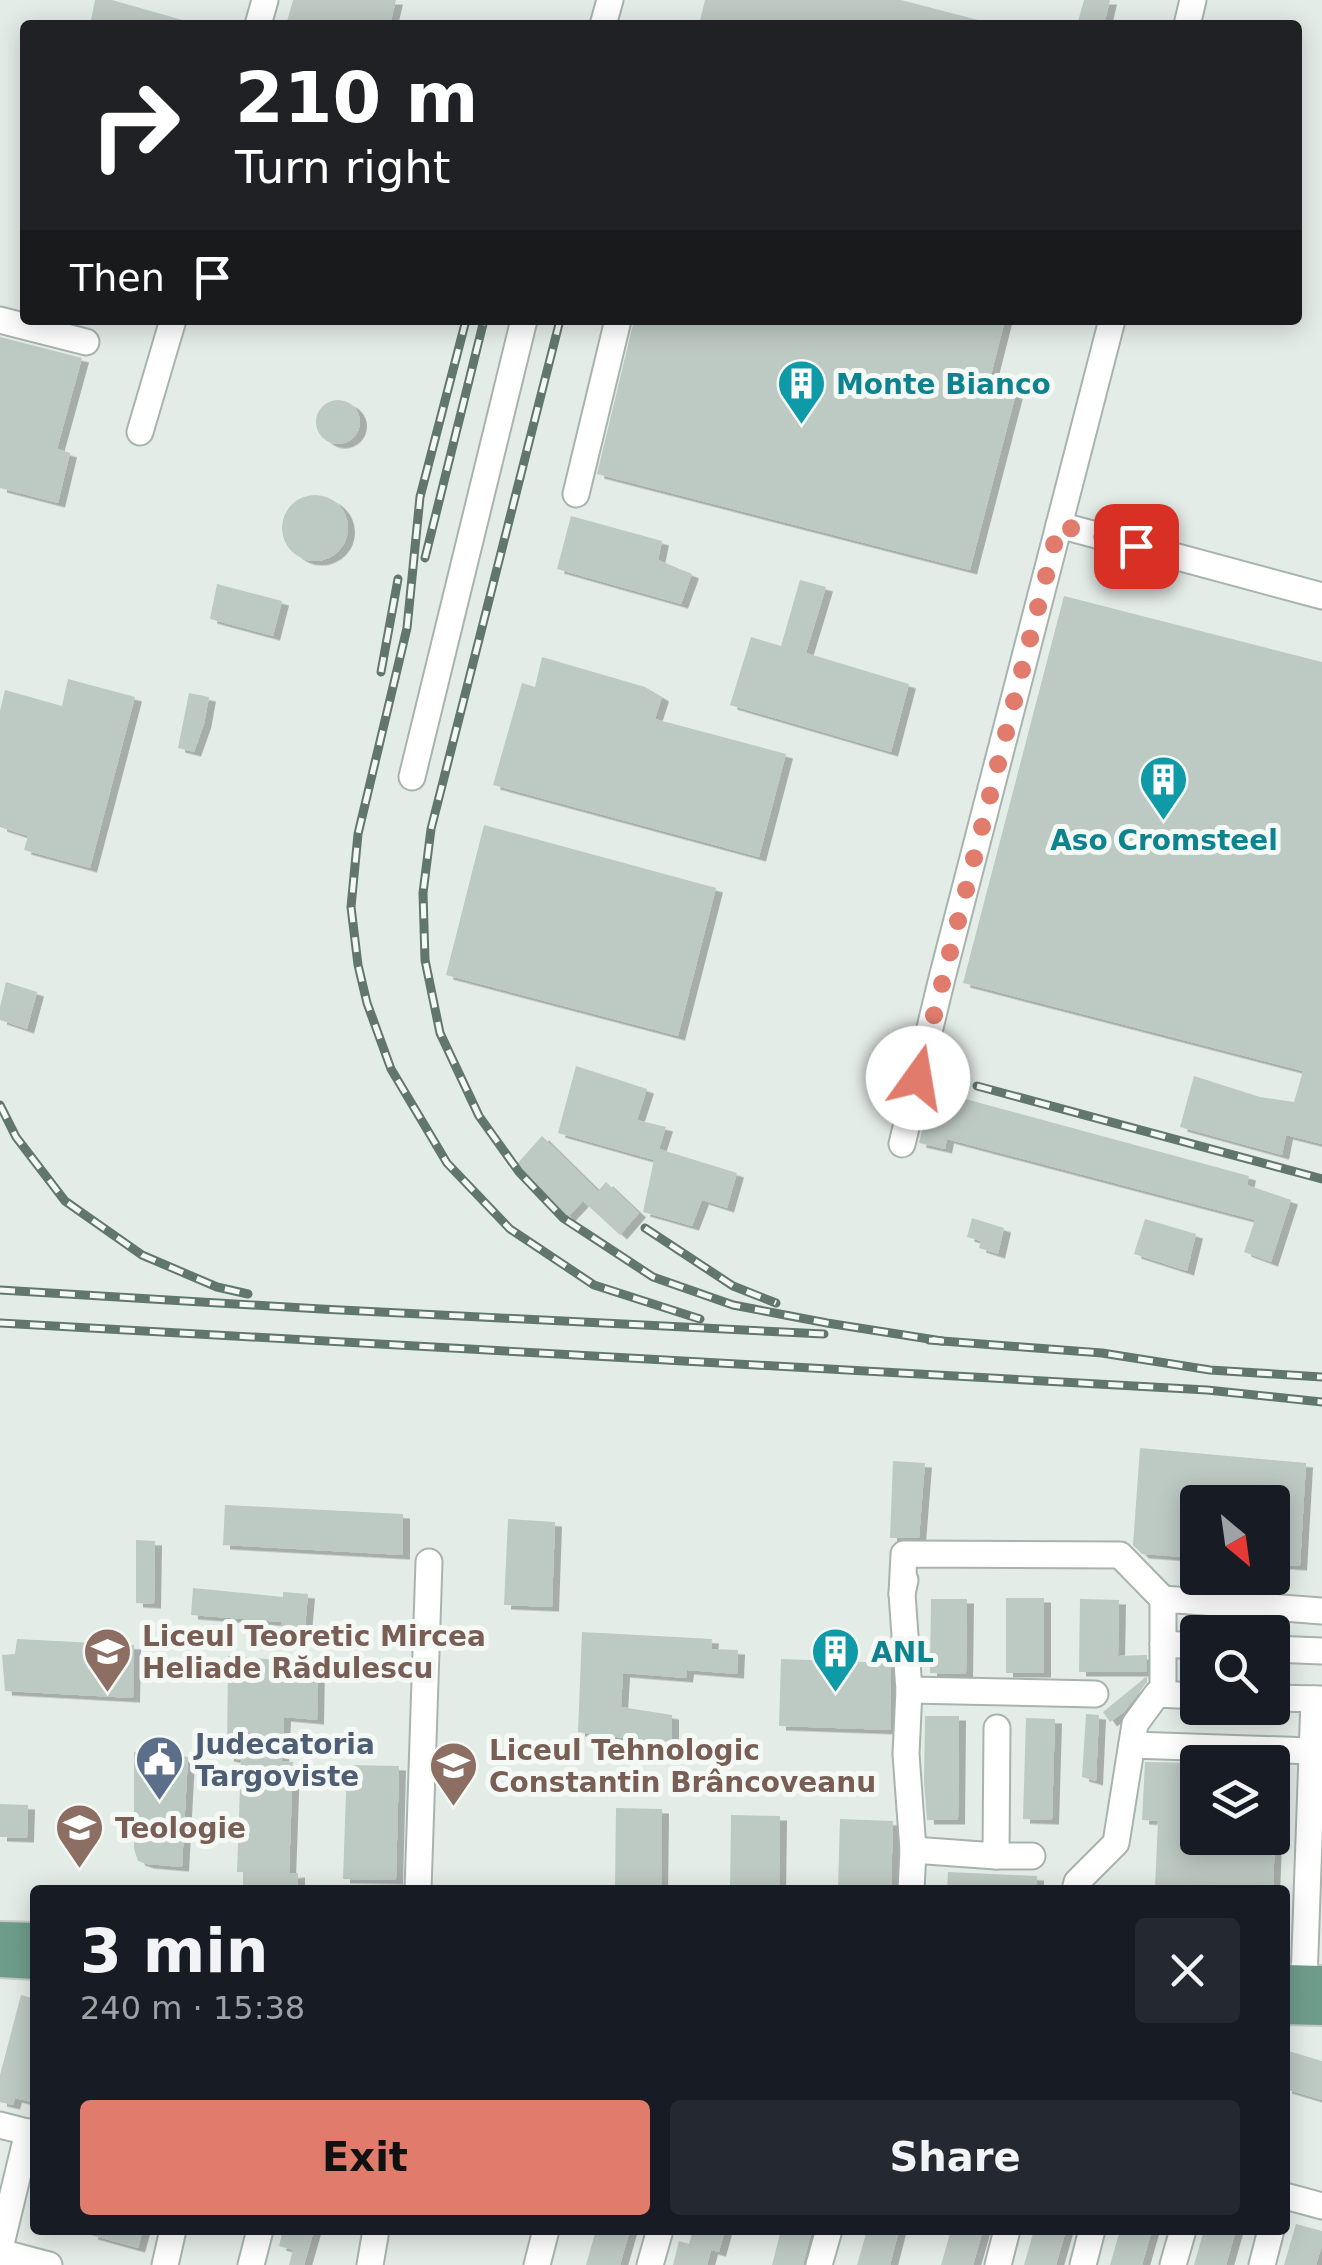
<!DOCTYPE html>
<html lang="en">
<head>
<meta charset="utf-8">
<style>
	body { margin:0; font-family:"DejaVu Sans",sans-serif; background:#242831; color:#f1f3f6; height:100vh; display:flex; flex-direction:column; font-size:38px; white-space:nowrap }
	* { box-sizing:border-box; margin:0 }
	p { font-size:32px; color:#9ea1a6 }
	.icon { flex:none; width:55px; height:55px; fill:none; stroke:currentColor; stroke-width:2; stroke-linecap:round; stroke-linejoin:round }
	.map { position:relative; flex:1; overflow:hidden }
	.details { position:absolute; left:30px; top:1885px; width:1260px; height:350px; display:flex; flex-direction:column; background:#171b24; border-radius:10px; box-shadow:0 5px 25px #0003 }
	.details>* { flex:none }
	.top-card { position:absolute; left:20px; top:20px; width:1282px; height:305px; border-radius:10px; box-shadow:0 5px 25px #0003; background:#202124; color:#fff; overflow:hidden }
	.needle { width:65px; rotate:151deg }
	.buttons { position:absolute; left:1180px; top:1485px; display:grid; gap:20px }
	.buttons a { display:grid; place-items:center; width:110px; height:110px; border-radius:10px; background:#171b24; box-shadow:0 5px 25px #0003; font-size:50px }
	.pin { position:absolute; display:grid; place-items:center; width:85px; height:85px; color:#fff; margin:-42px; border-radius:20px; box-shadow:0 5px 15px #0006 }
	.me { position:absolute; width:110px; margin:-55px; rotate:13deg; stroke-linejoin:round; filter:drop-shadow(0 0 8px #0008) }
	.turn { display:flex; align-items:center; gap:35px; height:210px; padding:0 50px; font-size:45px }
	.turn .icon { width:130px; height:130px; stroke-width:2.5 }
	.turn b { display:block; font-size:70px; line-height:85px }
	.then { display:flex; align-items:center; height:95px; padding:0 50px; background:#0003; gap:20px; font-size:38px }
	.round { display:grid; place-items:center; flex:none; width:105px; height:105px; border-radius:10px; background:#242831 }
	.headline { display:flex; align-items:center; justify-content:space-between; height:170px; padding:0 50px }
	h1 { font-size:60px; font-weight:700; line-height:75px }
	.cta { display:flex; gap:20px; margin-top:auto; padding:20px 50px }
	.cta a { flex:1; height:115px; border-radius:10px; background:#e17c6d; color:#111; font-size:40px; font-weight:700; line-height:115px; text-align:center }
	.cta a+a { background:#242831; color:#f1f3f6 }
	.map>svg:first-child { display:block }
	.building { fill:#bdc9c3; filter:url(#shadow) }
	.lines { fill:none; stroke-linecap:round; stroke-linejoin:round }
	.minor-casing { stroke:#a7b4ae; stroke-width:29 }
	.major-casing { stroke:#c2c8c6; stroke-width:34 }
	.minor { stroke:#fff; stroke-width:25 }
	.major { stroke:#6e9c8b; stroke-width:30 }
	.rail-casing { stroke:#61776e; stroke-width:9 }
	.rail { stroke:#f5f9f6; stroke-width:5; stroke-dasharray:15; stroke-linecap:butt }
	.route { stroke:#e17c6d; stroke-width:18; stroke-dasharray:0 32.4 }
	.labels { text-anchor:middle; stroke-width:10; stroke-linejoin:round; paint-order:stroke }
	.culture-label { font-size:28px; font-weight:bold; fill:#0d838f; stroke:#f5f9f6; text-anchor:start }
	.education-label { font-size:28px; font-weight:bold; fill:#785e54; stroke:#f5f9f6; text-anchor:start }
	.service-label { font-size:28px; font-weight:bold; fill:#4e5e75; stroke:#f5f9f6; text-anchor:start }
</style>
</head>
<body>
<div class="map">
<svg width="1322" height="2265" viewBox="0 0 1322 2265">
	<defs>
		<filter id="shadow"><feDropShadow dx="7" dy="4.5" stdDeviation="0" flood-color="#0004"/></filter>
	</defs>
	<rect width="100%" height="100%" fill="#e4ece8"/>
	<g class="building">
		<polygon points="95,0 112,0 186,21 186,25 90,25"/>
		<polygon points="293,0 396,0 390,25 286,25"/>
		<polygon points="705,0 901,0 978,20 978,25 699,25"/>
		<polygon points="1084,0 1110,0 1104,25 1077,25"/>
		<polygon points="634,320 1005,320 991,375 1019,382 970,570 597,474"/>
		<polygon points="0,337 82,358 57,449 70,453 58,503 0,488"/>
		<circle cx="338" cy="422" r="22"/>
		<circle cx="315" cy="528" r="33"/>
		<polygon points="571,516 662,541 658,560 692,574 681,604 557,569"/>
		<polygon points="800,580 826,587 806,653 909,684 891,752 730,705 751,637 781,646"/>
		<polygon points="217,584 282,601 273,636 210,619"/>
		<polygon points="1064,596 1322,662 1322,1144 1286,1135 1282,1155 1180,1127 1194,1076 1260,1097 1294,1102 1303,1071 963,983"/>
		<polygon points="542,657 645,687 662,697 655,719 786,754 759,857 493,785 522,683 535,687"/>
		<polygon points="68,679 135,697 90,868 24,850 28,836 0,827 0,711 5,690 62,706"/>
		<polygon points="189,693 209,697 204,724 194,752 178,748"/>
		<polygon points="484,825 716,888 678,1036 446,975"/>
		<polygon points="6,982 37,992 27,1029 0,1020 0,1007"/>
		<polygon points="576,1066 647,1089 637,1120 666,1127 659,1149 737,1173 727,1208 702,1200 692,1226 643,1212 654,1160 558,1133"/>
		<polygon points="932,1090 1249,1176 1247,1185 1291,1200 1271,1262 1244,1252 1255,1220 947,1139 945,1149 919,1143"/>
		<polygon points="542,1136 598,1191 606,1182 639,1213 620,1235 583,1201 568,1217 517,1164"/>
		<polygon points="972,1218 1004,1228 998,1254 979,1248 981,1241 967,1237"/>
		<polygon points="1145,1219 1196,1234 1187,1271 1134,1254"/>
		<polygon points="1140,1448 1306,1463 1300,1566 1272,1564 1272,1502 1198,1502 1198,1558 1142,1554 1133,1545"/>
		<polygon points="893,1461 925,1463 919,1538 890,1538"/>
		<polygon points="225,1505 403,1514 403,1555 223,1545"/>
		<polygon points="508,1519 555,1522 552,1607 504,1605"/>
		<polygon points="136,1540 155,1541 154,1604 136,1603"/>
		<polygon points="193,1588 283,1597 283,1592 308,1594 305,1628 281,1627 281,1622 191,1615"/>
		<rect x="1006" y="1598" width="38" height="75"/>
		<polygon points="931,1599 967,1599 966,1674 930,1673"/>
		<polygon points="1080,1599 1119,1600 1118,1656 1147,1655 1147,1672 1079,1672"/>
		<polygon points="582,1632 712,1639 711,1649 738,1650 737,1674 687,1670 686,1678 623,1673 621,1707 672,1715 672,1744 578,1732"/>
		<polygon points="17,1639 134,1645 133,1698 5,1691 2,1655 15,1654"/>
		<polygon points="228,1656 318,1663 317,1720 284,1717 282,1761 293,1762 289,1874 298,1873 298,1890 243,1890 243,1872 237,1872 241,1760 227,1757"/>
		<polygon points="781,1659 891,1663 891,1730 779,1726"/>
		<polygon points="1147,1676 1147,1682 1124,1712 1110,1722 1103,1712"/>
		<polygon points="1086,1714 1099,1715 1096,1781 1082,1777"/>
		<polygon points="925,1716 959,1716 958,1820 927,1820 924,1782"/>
		<polygon points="1026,1718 1055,1719 1052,1820 1023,1819"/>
		<polygon points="166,1750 165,1754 188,1757 182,1867 147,1864 138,1861 134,1849 134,1752"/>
		<polygon points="1145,1762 1198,1763 1198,1838 1275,1838 1273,1890 1155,1887 1158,1821 1142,1820"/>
		<polygon points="347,1765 399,1766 396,1880 343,1879"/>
		<polygon points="0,1804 28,1805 27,1838 0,1837"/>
		<polygon points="616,1808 662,1809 661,1890 615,1890"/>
		<polygon points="731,1815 780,1816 779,1890 730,1890"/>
		<polygon points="840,1819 893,1821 891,1890 838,1890"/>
		<polygon points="948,1872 1037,1876 1037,1890 947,1890"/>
		<polygon points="21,1995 35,1999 35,2103 15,2098 13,2105 0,2102 0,2075"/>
		<polygon points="1285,2050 1322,2061 1322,2100 1285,2089"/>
		<polygon points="1296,2224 1322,2231 1322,2245 1316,2265 1284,2265"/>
		<polygon points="92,2230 143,2230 138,2248 91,2235"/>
		<polygon points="283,2230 314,2230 304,2265 289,2265 293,2250 279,2246"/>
		<polygon points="596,2230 630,2230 620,2265 586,2265"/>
		<polygon points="693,2230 725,2230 719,2252 711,2250 707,2265 673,2265 679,2241 689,2244"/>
		<polygon points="781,2230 812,2230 803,2265 772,2265"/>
		<polygon points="867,2230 899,2230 890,2265 857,2265"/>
		<polygon points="951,2230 983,2230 973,2265 941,2265"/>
		<polygon points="1034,2230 1066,2230 1056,2265 1024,2265"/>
		<polygon points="1120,2230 1152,2230 1142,2265 1110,2265"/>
		<polygon points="1204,2230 1236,2230 1226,2265 1194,2265"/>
	</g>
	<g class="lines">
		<defs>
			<g id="minor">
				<polyline points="258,25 265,0"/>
				<polyline points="603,25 610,0"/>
				<polyline points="1187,25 1193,0"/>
				<polyline points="0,320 86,342"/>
				<polyline points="140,432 173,320"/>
				<polyline points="576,494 618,320"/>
				<polyline points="1059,525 1322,596"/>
				<polyline points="412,777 524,320"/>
				<polyline points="902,1144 942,978 1112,320"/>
				<polyline points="905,1580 902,1594 909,1690 906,1754 913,1850"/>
				<polyline points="902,1594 904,1554 1120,1555 1163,1599"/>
				<polyline points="1163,1644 1198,1646"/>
				<polyline points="1272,1649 1322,1651"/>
				<polyline points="909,1690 1095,1694"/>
				<polyline points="1163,1694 1163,1599 1322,1611"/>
				<polyline points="1272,1698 1322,1699"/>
				<polyline points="1132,1745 1312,1751"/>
				<polyline points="996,1856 1032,1856"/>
				<polyline points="418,1890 429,1562"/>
				<polyline points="911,1890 913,1850 996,1856 997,1728"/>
				<polyline points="1075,1890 1077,1882 1116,1843 1135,1724 1157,1694 1198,1696"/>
				<polyline points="1304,1980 1314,1699"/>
				<polyline points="0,2125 35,2134"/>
				<polyline points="1285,2196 1322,2206"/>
				<polyline points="0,2248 28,2132"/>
				<polyline points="0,2252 49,2265"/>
				<polyline points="165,2265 173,2230"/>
				<polyline points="251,2265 260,2230"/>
				<polyline points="370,2265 376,2230"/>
				<polyline points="537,2265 546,2230"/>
				<polyline points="650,2265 660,2230"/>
				<polyline points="819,2265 829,2230"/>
				<polyline points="998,2265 1007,2230"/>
				<polyline points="1083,2265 1092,2230"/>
				<polyline points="1173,2265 1183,2230"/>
				<polyline points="1262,2265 1271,2230"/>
			</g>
			<g id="major">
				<polyline points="0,1937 35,1938"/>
				<polyline points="0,1962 35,1964"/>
				<polyline points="1285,1980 1322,1981"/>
				<polyline points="1285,2009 1322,2010"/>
			</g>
		</defs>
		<use href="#minor" class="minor-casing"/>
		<use href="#major" class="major-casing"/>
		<use href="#minor" class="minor"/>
		<use href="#major" class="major"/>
		<defs>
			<g id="rail">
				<polyline points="466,320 420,497 407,628 358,834 351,907 358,965 367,1003 391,1069 447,1163 510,1229 594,1285 700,1319"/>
				<polyline points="560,320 431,829 423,893 425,960 440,1033 479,1116 519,1172 563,1218 653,1277 733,1305 827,1323 942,1341"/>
				<polyline points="425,558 484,320"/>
				<polyline points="381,672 398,579"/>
				<polyline points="977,1086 1322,1179"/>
				<polyline points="0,1105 16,1137 65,1201 142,1255 217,1287 248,1294"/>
				<polyline points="645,1228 733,1286 776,1303"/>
				<polyline points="0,1290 321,1309 824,1334"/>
				<polyline points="0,1323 1207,1390 1322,1402"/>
				<polyline points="929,1340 1102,1353 1210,1370 1322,1377"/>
			</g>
		</defs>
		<use href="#rail" class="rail-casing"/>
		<use href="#rail" class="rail"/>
	</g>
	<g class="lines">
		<polyline class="route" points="918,1078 1059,525 1136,546"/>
	</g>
	<defs>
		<symbol id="building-pin" viewBox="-11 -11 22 30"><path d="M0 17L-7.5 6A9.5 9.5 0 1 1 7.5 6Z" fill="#0f9aa8" stroke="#f5f9f6"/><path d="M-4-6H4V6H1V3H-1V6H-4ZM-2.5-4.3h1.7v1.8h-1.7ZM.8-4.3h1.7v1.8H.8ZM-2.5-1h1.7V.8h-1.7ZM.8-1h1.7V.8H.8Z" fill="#fff"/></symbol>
		<symbol id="school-pin" viewBox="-11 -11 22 30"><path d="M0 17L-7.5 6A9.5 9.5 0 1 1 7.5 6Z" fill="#8d6e63" stroke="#f5f9f6"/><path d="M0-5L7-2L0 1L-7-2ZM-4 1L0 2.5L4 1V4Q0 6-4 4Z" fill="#fff"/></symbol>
		<symbol id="civic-pin" viewBox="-11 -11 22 30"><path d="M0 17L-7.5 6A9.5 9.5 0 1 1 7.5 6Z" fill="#5c6f8a" stroke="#f5f9f6"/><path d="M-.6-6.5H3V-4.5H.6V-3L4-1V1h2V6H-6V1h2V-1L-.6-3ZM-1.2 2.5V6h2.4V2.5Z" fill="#fff"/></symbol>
	</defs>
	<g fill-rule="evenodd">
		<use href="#building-pin" x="774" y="356" width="55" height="75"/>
		<use href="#building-pin" x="1136" y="752" width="55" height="75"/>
		<use href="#school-pin" x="80" y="1624" width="55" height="75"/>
		<use href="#building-pin" x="808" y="1624" width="55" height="75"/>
		<use href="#civic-pin" x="132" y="1732" width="55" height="75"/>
		<use href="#school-pin" x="426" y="1738" width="55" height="75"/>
		<use href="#school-pin" x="52" y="1800" width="55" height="75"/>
	</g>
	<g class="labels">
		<g class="culture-label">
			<text x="836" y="394">Monte Bianco</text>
			<text x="1164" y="850" text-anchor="middle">Aso Cromsteel</text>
			<text x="871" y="1662">ANL</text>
		</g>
		<g class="education-label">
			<text x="142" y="1646">Liceul Teoretic Mircea<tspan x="142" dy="32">Heliade Rădulescu</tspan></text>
			<text x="489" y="1760">Liceul Tehnologic<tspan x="489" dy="32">Constantin Brâncoveanu</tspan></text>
			<text x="115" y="1838">Teologie</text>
		</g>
		<g class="service-label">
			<text x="195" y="1754">Judecatoria<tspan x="195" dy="32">Targoviste</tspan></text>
		</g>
	</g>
</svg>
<div class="buttons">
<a><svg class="needle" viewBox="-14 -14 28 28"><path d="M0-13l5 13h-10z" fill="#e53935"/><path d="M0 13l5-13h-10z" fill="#9ea1a6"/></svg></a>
<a><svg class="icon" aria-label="search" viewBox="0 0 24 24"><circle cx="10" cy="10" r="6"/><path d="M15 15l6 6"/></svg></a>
<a><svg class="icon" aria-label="layers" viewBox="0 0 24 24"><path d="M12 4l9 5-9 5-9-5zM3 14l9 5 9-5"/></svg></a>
</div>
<div class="pin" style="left:1136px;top:546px;background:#d93025"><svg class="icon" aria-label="arrive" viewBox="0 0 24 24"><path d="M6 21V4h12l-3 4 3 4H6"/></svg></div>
<svg class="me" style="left:918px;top:1078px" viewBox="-20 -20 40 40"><circle r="19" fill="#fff"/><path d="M0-13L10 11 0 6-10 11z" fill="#e17c6d"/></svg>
<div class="top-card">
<div class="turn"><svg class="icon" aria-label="right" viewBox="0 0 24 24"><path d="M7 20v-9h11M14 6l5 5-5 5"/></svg><div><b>210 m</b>Turn right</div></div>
<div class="then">Then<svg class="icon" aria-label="arrive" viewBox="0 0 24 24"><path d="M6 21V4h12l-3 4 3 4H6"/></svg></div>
</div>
<section class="details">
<div class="headline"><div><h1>3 min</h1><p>240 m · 15:38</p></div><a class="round"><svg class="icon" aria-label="close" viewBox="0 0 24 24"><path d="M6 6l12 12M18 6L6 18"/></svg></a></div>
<div class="cta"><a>Exit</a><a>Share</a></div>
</section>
</div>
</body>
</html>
